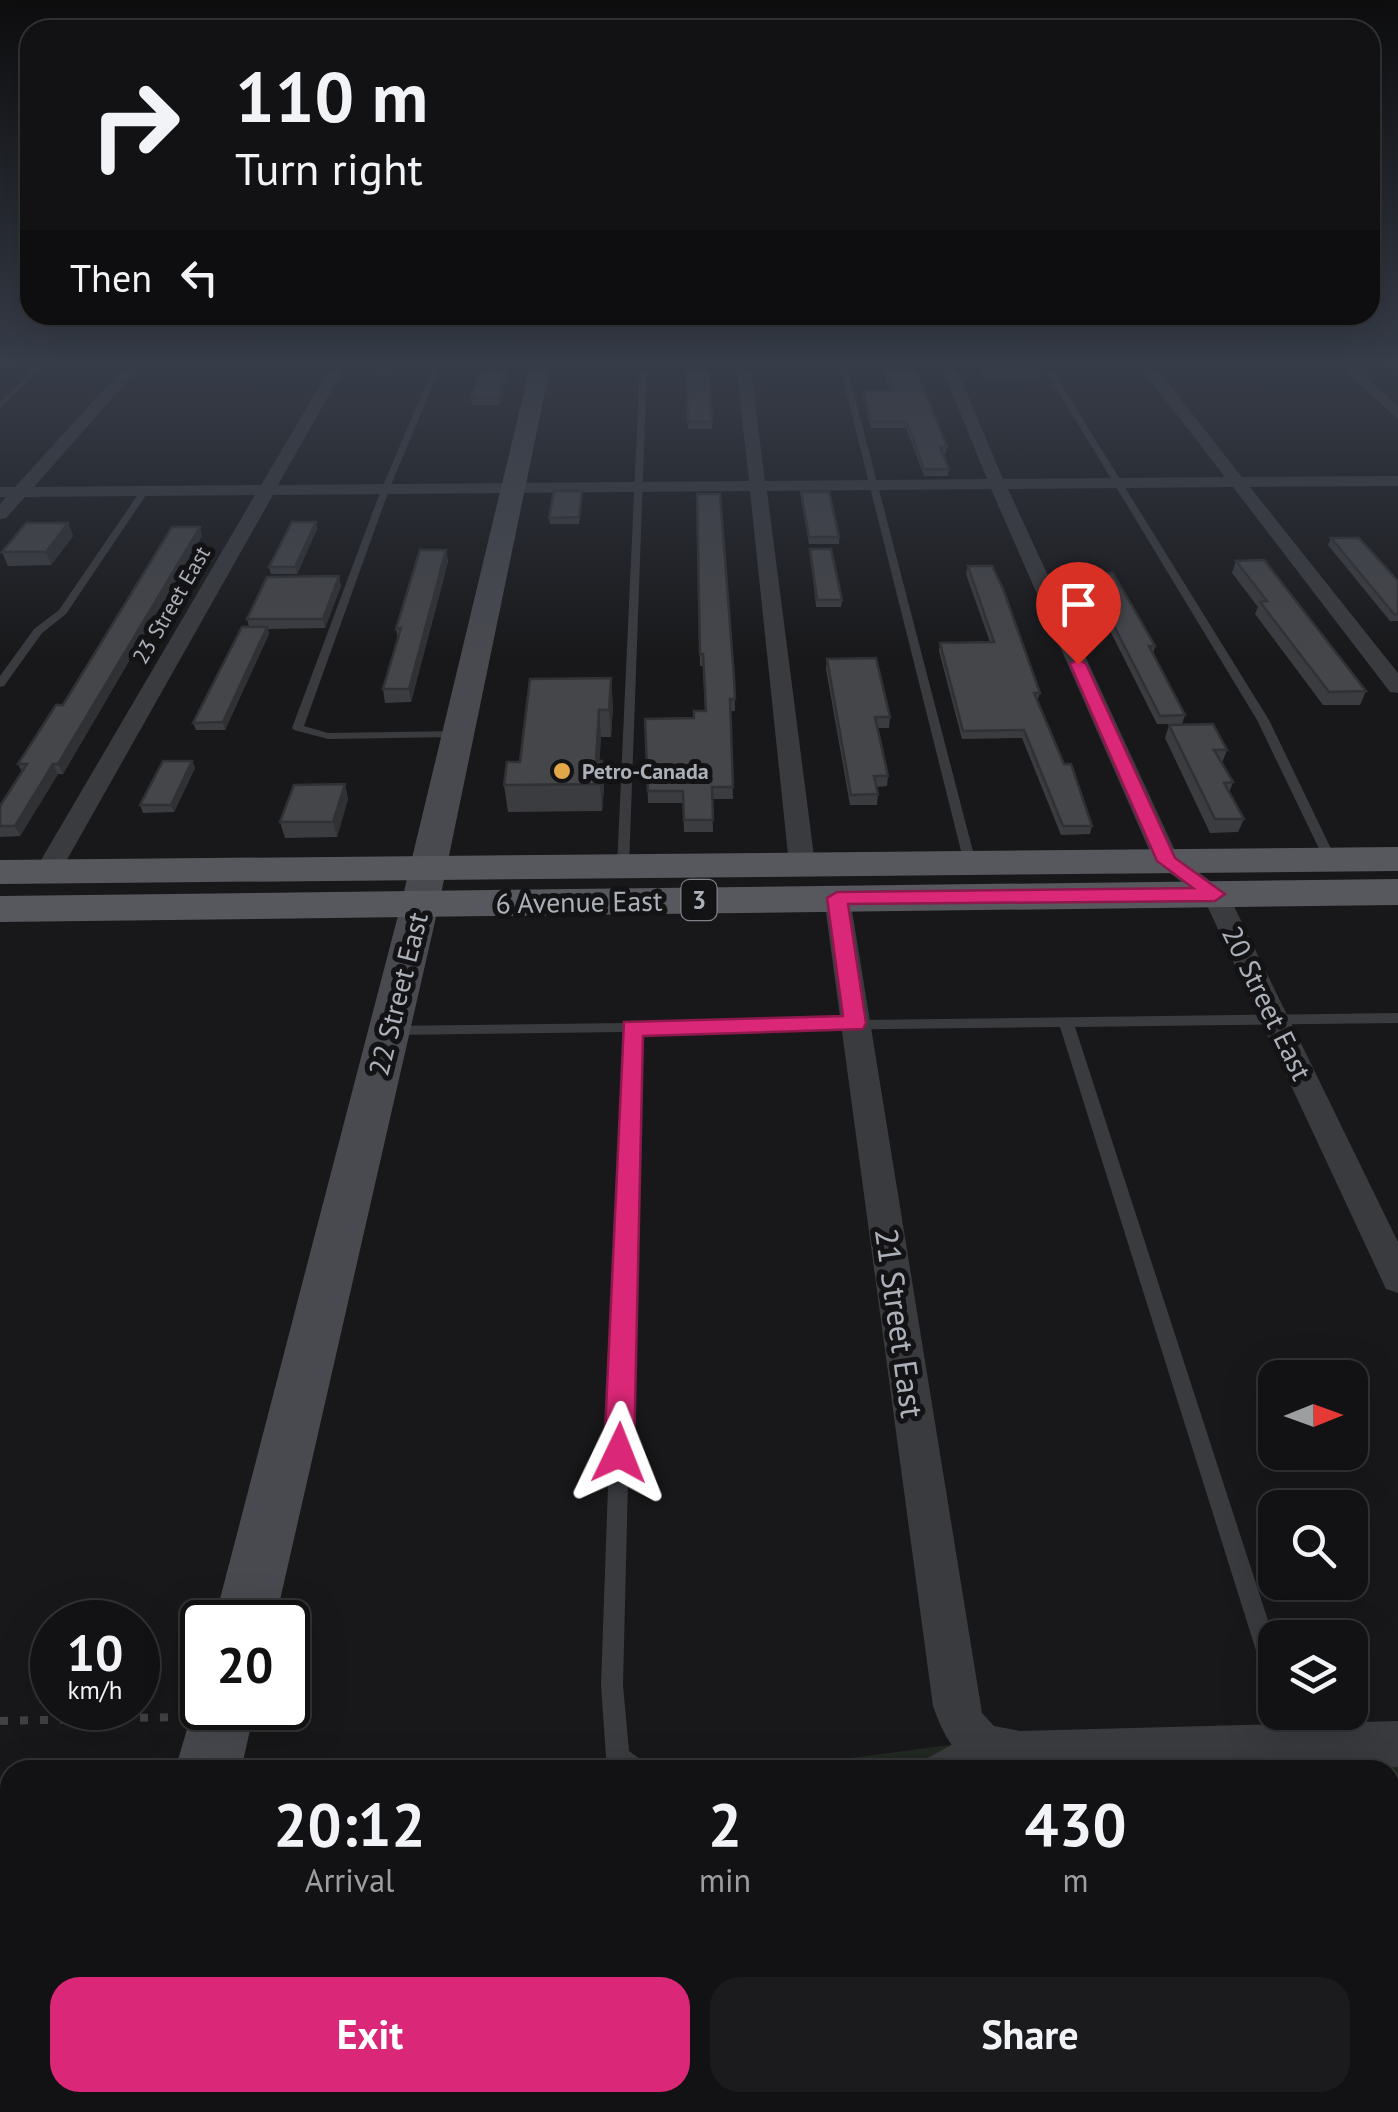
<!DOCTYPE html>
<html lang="en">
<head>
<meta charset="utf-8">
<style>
	body { margin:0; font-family:"PT Sans",sans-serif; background:#1b1b1d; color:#f1f3f6; height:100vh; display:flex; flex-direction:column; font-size:38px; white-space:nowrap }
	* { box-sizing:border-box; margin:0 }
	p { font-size:32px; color:#9c9ea0 }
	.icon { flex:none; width:55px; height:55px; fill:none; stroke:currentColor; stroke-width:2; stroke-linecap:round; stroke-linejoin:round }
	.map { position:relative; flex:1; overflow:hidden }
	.drawer { position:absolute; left:0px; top:1760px; width:1400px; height:352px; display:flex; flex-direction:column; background:#121214; border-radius:30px 30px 0 0; box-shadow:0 10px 40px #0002,0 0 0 2px #313234 }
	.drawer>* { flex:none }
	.guide { position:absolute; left:20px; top:20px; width:1360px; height:305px; border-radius:30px; box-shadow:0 10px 40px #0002,0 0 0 2px #313234; background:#121214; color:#f1f3f6; overflow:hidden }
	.needle { width:65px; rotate:89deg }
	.fabs { position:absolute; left:1258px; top:1360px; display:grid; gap:20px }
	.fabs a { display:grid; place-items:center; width:110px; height:110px; border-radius:20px; background:#121214; box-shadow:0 10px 40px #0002,0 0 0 2px #313234; font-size:50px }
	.speed { position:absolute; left:30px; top:1600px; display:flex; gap:20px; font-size:50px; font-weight:700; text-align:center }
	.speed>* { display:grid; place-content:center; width:130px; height:130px; border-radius:50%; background:#121214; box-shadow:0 10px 40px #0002,0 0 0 2px #313234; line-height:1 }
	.speed small { font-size:25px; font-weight:400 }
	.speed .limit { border:5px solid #111; border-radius:15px; background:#fff; color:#111 }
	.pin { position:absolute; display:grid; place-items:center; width:85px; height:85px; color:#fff; margin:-102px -42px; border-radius:50% 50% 50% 0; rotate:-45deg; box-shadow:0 0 10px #0007 }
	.pin .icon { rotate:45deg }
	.me { position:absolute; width:110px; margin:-55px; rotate:2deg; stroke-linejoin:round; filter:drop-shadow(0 0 8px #0008) }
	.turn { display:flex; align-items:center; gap:35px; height:210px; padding:0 50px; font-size:45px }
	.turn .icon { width:130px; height:130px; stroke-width:2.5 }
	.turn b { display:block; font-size:70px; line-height:85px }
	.then { display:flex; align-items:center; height:95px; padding:0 50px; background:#0003; gap:20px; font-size:38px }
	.eta { display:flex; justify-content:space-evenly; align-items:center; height:170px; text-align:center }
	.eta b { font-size:60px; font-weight:700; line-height:70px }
	.primary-button { display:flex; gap:20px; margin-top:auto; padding:20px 50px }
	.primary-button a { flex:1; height:115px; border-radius:30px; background:#db2777; color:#fff; font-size:40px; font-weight:700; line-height:115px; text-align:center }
	.primary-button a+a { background:#1b1b1d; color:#f1f3f6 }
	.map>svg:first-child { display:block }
	.green { fill:#212821 }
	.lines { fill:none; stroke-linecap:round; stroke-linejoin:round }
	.path { stroke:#404246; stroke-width:8; stroke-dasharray:8 12; stroke-linecap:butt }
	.lane { fill:#3a3b3f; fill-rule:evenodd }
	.street { fill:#3a3b3f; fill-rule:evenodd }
	.secondary { fill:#484a4f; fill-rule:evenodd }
	.primary { fill:#56585e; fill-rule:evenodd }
	.wall { fill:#3b3c40 }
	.shaded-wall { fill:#303134 }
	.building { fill:#45464a; stroke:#303134; stroke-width:2.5 }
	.route { fill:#db2777; stroke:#8e194d; stroke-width:2.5 }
	.poi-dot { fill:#e2a748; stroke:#131315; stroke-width:4 }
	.labels { text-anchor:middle; stroke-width:10; stroke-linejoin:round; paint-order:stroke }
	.far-street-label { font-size:22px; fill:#acb0b9; stroke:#131315 }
	.far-poi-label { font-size:22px; font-weight:bold; fill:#acb0b9; stroke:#131315; text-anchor:start }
	.shield { fill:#131315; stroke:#7e8188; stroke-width:2.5 }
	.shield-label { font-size:25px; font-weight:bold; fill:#acb0b9 }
	.street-label { font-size:28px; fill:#acb0b9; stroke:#131315 }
	.near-street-label { font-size:32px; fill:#acb0b9; stroke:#131315 }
</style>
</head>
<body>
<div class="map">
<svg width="1398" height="2112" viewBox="0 0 1398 2112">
	<rect width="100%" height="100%" fill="#18181a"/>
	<polygon class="green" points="1398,1727 1398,2112 142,2112 144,2102 1390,2102 1390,1770 758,1770 957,1744"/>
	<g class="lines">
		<polyline class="path" points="0,1721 177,1717"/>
		<g class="lane">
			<polygon points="40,363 47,363 0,408 0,402"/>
			<polygon points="435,363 442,363 389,490 304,726 328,733 458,731 464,734 458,737 328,739 294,730 292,728 381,490"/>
			<polygon points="640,363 647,363 629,867 623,871 617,867"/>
			<polygon points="839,363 846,363 976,863 975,866 970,867 964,863"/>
			<polygon points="1041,363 1048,363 1269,720 1336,859 1334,862 1326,862 1324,859 1257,720"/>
			<polygon points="141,490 148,492 66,614 42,633 4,686 0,687 0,676 34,629 59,610"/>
			<path d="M1398 1013V1023L1075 1027 1275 1642V1687L1267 1684 1264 1676 1060 1027 639 1032 623 1685 629 1751 644 1762 648 1770C631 1770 614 1775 606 1757L601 1685 624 1032 393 1035 386 1030 388 1026Z"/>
			<polygon points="1276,1712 1298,1712 1307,1743 1304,1751 1296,1754 1288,1751"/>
			<path d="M976 1732 984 1735 987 1743C976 1769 940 1770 916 1770L920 1762Z"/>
		</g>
		<g class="street">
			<polygon points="128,363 143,363 34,487 261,485 333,363 347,363 278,485 749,481 736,363 750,363 765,481 987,479 940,363 954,363 1003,479 1225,477 1137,363 1152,363 1242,477 1398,476 1398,486 1250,487 1398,673 1398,693 1390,692 1233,487 1008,489 1178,857 1228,894 1398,1242 1398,1293 1386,1289 1204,899 1154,861 991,489 767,491 815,864 811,870 802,872 789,864 750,491 273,495 60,872 47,880 38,878 34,872 255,495 25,497 6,518 0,519 0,504 6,497 0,497 0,487 15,487"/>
			<polygon points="1336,363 1351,363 1398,406 1398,419"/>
			<path d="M837 890 850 898 982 1713 994 1726 1020 1731 1398 1721V1767L988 1770C954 1757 945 1739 933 1706L824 898Z"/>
		</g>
		<g class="secondary">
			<polygon points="531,363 551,363 439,904 275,1622 214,1622 401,904"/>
			<polygon points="200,1685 202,1708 255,1708 241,1770 175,1770"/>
			<polygon points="92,2102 168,2102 167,2112 89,2112"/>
		</g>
		<g class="primary">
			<polygon points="1398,847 1398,871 0,884 0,860"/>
			<polygon points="1398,879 1398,905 0,922 0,896"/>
		</g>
	</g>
	<g class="wall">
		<polygon points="368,363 399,363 395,373 370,373"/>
		<polygon points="482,363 510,363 499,405 472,405 471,398"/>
		<polygon points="579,363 604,363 603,370 580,370"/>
		<polygon points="686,363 709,363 712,429 688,429"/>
		<polygon points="770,363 799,363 798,366 771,366"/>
		<polygon points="880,363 913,363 947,447 946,453 943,454 949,469 948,476 924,476 906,428 871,428 863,397 863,391 889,390"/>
		<polygon points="976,363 1033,363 1039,373 1038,378 984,379"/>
		<polygon points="801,492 839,537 839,544 809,544 801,499"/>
		<polygon points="697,494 734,677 735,711 730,711 733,799 712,799 713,832 684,832 683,803 648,803 645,719 694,718 705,711 703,666 700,666"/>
		<polygon points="582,497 579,524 550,524 549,518"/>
		<polygon points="316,522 317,529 297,574 271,574 269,567"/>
		<polygon points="68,523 73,536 51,565 8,566 2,552"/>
		<polygon points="202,536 63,774 58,774 20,836 0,837 0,806 22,772 18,764 63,705"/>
		<polygon points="1331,538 1398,581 1398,621 1390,621 1328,545"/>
		<polygon points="810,549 842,600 841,607 816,607"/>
		<polygon points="446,550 448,562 411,702 385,703 383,689 398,640 396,629"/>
		<polygon points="1236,561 1366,691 1360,705 1323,705 1255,614 1258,607 1232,573"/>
		<polygon points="968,566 1040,693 1037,701 1092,826 1090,834 1061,835 1022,738 962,739 939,651 940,643 990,642 966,574"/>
		<polygon points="1087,573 1155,646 1153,654 1185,715 1182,724 1157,724 1085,581"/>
		<polygon points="341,586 325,628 268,629 269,634 225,730 196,730 193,723 249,627 247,619"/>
		<polygon points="827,659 890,717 889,728 878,728 888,776 887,786 876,787 878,794 877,805 850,805 826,669"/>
		<polygon points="530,679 613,705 611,737 601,737 599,761 602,761 604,788 602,811 508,812 504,785 520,762"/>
		<polygon points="1169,725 1227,750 1222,763 1233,782 1229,793 1244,819 1238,832 1210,833 1165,738"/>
		<polygon points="192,761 195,768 174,812 143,813 140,805"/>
		<polygon points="345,784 348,799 337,837 285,838 280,822"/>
	</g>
	<g class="shaded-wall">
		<polygon points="507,363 510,363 499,405 498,398"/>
		<polygon points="316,522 317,529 297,574 295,567"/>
		<polygon points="68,523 73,536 51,565 46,552"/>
		<polygon points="200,527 202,536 63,774 58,764"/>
		<polygon points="446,550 448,562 411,702 409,689"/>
		<polygon points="339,576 341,586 325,628 323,619"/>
		<polygon points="267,627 269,634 225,730 223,722"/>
		<polygon points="611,678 613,705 611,737 609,710"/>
		<polygon points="599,710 601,737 598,788 596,761"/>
		<polygon points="192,761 195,768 174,812 171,805"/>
		<polygon points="602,761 604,788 602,811 600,784"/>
		<polygon points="53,764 58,774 20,836 15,826"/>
		<polygon points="345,784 348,799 337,837 333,822"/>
	</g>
	<g class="building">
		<polygon points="482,363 507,363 498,398 471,398"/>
		<polygon points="686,363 709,363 712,422 688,422"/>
		<polygon points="882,363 913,363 947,447 940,447 949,469 924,469 907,422 872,422 863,391 892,390"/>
		<polygon points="980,363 1033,363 1039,373 985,373"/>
		<polygon points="554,491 582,491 579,517 549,518"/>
		<polygon points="801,492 829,492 839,537 809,537"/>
		<polygon points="697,494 720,494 734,677 735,699 730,699 733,787 712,787 713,820 684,820 683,791 648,791 645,719 694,718 694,711 706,711 703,654 700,654"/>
		<polygon points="292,522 316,522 295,567 269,567"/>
		<polygon points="26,523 68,523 46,552 2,552"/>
		<polygon points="172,527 200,527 58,764 53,764 15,826 0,826 0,806 27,764 18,764 56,705 63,705"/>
		<polygon points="1331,538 1359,538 1398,581 1398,614 1394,614"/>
		<polygon points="810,549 831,549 842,600 817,600"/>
		<polygon points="420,550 446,550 409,689 383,689 401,628 396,629"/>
		<polygon points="1264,560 1366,691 1329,692 1260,602 1267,601 1236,561"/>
		<polygon points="968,566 992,566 1003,589 1040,693 1034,693 1064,764 1071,764 1092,826 1063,826 1024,730 963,731 940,643 994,642"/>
		<polygon points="1087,573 1113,573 1155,646 1149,646 1185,715 1160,716"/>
		<polygon points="339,576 323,619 247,619 267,577"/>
		<polygon points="242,627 267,627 223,722 193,723"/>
		<polygon points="876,658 890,717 875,717 888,776 874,776 878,794 851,795 827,659"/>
		<polygon points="611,678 609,710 599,710 596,761 602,761 600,784 504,785 507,762 520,762 530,679"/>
		<polygon points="1213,724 1227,750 1214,750 1233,782 1224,783 1244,819 1215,819 1169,725"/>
		<polygon points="163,761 192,761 171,805 140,805"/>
		<polygon points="345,784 333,822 280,822 294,785"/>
	</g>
	<linearGradient id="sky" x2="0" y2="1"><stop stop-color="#0d0d0e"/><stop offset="0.55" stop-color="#373d49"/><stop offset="1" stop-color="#373d49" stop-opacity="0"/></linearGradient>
	<rect width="1398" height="659" fill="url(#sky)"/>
	<polygon class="route" points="1078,659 1086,664 1175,858 1225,894 1215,901 848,904 866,1023 863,1029 643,1036 634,1453 630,1463 619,1467 609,1463 604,1453 624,1022 843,1016 827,898 837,892 1193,888 1157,861 1070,664"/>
	<circle class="poi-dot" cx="562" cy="771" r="10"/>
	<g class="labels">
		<g class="far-street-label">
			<text transform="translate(171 605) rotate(-60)" y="8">23 Street East</text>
		</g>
		<g class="far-poi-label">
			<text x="582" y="779">Petro-Canada</text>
		</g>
		<rect class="shield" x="681.5" y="880" width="35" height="40" rx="8"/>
		<g class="shield-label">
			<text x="699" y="909">3</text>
		</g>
		<g class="street-label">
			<text transform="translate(579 902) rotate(-1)" y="10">6 Avenue East</text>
			<text transform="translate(398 994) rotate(-76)" y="10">22 Street East</text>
			<text transform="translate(1267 1003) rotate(64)" y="10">20 Street East</text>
		</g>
		<g class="near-street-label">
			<text transform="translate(899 1323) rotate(82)" y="11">21 Street East</text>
		</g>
	</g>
</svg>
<div class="fabs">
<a><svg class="needle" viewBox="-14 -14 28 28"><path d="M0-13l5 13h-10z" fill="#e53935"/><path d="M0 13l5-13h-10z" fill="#9c9ea0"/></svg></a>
<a><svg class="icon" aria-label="search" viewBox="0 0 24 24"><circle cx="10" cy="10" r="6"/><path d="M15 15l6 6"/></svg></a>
<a><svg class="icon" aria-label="layers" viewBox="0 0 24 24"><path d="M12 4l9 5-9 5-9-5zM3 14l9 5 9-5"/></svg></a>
</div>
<div class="speed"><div>10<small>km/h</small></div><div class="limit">20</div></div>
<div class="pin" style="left:1078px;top:664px;background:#d93025"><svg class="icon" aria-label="arrive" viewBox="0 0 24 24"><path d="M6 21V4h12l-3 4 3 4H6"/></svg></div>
<svg class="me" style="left:619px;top:1453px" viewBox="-20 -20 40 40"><path d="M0-17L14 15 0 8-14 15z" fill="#db2777" stroke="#fff" stroke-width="4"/></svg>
<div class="guide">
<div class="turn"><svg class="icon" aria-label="right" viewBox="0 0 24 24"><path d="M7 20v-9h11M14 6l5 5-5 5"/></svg><div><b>110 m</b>Turn right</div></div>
<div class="then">Then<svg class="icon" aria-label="left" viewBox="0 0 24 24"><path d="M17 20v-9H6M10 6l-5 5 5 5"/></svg></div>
</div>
<section class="drawer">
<div class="eta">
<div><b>20:12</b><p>Arrival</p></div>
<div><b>2</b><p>min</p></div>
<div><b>430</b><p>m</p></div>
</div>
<div class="primary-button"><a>Exit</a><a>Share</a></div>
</section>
</div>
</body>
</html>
